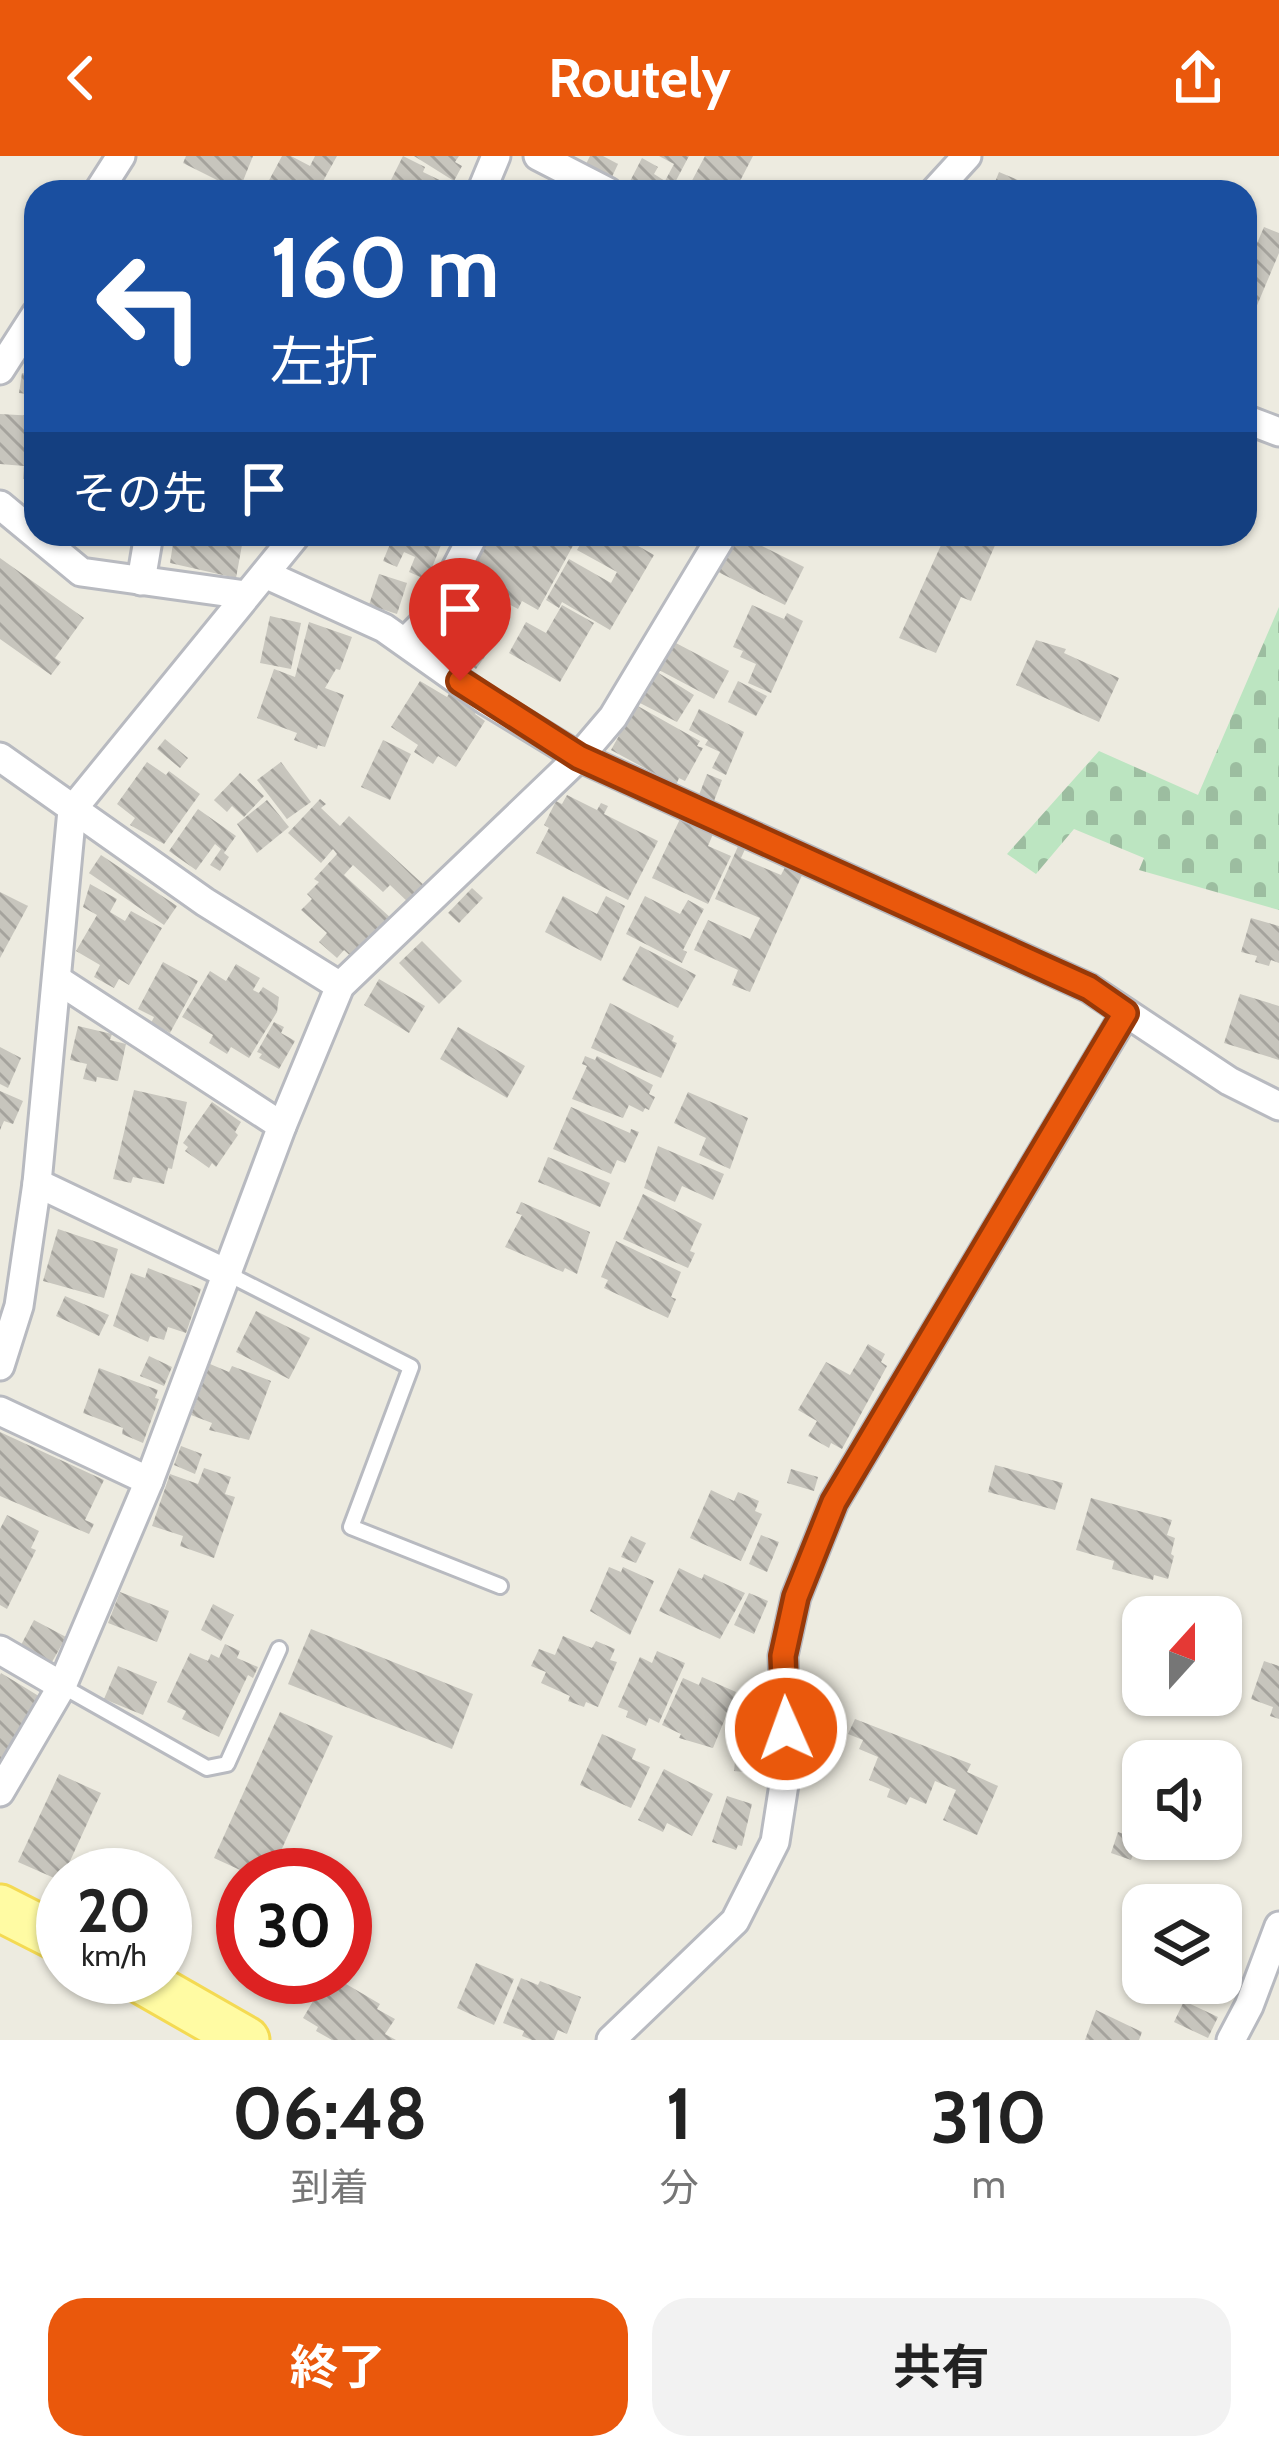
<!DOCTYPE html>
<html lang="ja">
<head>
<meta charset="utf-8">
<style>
	body { margin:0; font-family:Cabin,"Noto Sans JP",sans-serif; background:#f2f2f2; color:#222; height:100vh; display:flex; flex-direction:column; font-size:45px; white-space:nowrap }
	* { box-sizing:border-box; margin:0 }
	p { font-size:39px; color:#767676 }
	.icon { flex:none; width:66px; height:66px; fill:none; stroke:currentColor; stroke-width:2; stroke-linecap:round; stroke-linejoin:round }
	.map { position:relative; height:1884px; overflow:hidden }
	.panel { display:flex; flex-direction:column; background:#fff; flex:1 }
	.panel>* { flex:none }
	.hud { position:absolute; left:24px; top:24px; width:1233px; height:366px; border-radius:36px; box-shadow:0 3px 9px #0004; background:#1a4fa0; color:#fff; overflow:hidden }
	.needle { width:78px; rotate:21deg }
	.buttons { position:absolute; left:1122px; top:1440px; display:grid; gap:24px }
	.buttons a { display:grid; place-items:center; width:120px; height:120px; border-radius:24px; background:#fff; box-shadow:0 3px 9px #0004; font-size:60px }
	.speed { position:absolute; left:36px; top:1692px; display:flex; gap:24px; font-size:60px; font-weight:700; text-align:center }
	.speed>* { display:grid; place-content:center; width:156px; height:156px; border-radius:50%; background:#fff; box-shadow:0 3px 9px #0004; line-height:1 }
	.speed small { font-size:30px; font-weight:400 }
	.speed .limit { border:18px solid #d22; background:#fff; color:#111 }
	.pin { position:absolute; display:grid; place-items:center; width:102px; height:102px; color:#fff; margin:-123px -51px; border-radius:50% 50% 50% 0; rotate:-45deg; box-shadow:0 0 12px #0007 }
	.pin .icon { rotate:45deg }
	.me { position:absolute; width:132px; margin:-66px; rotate:358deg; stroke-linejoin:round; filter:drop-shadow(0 0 9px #0008) }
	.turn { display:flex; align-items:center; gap:42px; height:252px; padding:0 48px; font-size:54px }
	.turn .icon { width:156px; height:156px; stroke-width:2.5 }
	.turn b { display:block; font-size:84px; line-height:102px }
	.then { display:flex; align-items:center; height:114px; padding:0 48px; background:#0003; gap:24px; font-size:45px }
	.eta { display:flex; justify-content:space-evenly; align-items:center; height:204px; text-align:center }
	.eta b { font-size:72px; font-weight:700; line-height:84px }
	.cta { display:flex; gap:24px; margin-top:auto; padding:24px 48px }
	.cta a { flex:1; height:138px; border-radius:36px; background:#ea580c; color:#fff; font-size:48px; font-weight:700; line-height:138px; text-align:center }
	.cta a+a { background:#f2f2f2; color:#222 }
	header { display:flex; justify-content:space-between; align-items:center; height:156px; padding:0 48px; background:#ea580c; color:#fff; font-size:54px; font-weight:700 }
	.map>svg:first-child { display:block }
	.cemetery { fill:url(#cemetery-stones) }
	.building { fill:url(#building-back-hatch) }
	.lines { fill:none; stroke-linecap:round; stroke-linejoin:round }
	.service-casing { stroke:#b8bac0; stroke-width:20 }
	.minor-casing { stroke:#b8bac0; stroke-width:33 }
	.primary-casing { stroke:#f4da52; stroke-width:51 }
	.service { stroke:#fff; stroke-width:14 }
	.minor { stroke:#fff; stroke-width:27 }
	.primary { stroke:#fffba3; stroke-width:45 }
	.route-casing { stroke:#983908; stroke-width:30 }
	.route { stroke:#ea580c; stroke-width:21 }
</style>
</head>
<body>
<header><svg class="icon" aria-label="back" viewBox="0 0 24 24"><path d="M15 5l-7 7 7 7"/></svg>Routely<svg class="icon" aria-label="share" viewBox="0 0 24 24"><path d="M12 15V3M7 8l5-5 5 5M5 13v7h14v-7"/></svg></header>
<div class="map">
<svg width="1279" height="1884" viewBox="0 0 1279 1884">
	<defs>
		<pattern id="cemetery-stones" width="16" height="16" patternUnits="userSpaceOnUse" patternTransform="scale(3)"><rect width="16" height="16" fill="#bce5c1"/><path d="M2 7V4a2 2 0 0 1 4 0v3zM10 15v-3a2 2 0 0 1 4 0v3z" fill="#9cbda0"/></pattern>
		<pattern id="building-back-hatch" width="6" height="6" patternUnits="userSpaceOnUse" patternTransform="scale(3)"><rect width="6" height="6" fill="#c7c5bd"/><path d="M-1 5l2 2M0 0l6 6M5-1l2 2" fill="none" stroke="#a5a39d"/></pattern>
	</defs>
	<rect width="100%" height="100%" fill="#edebe0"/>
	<polygon class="cemetery" points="1279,451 1279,754 1139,714 1144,702 1074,673 1036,718 1007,698 1099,595 1198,639"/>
	<g class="building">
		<polygon points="186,0 253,0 239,35 183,7"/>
		<polygon points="282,0 291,0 310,10 315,0 337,0 317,36 277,36 266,30"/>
		<polygon points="403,0 425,11 423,16 454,31 451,36 385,36"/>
		<polygon points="414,0 459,0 455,6 462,10 454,25"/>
		<polygon points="590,0 603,0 618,8 611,23 585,10"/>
		<polygon points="659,0 689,0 670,36 636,36 627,31 642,2 658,11 654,18 665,25 674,8"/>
		<polygon points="705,0 753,0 739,27 747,31 744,36 686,36"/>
		<polygon points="999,16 1046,36 991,36"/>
		<polygon points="1264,71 1279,77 1279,97 1245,178 1245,115"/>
		<polygon points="34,203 36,203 36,253 25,251 27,238 19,237 22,217 31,219"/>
		<polygon points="0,258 36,260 36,324 23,323 24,310 0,308"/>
		<polygon points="394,378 451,378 448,385 443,384 427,424 409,416 415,401 404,396 397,411 383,405"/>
		<polygon points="489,378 564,378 576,384 538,454 522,445 518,453 488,437 492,430 470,413"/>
		<polygon points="586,378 617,378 654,399 610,474 562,446 559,452 546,444 569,403 611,427 617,416 577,394"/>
		<polygon points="730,378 751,378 755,380 752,385 804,411 785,449 712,413"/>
		<polygon points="946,378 976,378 996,387 971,445 961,441 936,497 899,482"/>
		<polygon points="174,381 242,389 236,422 170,407"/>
		<polygon points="0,402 84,462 55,502 61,506 51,519 0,483"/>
		<polygon points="379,418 407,427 397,458 369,449"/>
		<polygon points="468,429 485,440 462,469 448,460"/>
		<polygon points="562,449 594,467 560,526 509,497 526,466 546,477"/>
		<polygon points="752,449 784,463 787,457 803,465 771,537 748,527 756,508 740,501 743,495 733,491"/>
		<polygon points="270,460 301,467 291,513 260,507"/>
		<polygon points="309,466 352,481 340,514 336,513 325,532 344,539 325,591 318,589 317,593 294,584 297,577 257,562 274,513 295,521"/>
		<polygon points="470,481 489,495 476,513 457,499"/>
		<polygon points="1036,484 1066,493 1064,497 1119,522 1099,566 1016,529"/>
		<polygon points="674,486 729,515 714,543 659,514"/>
		<polygon points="657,516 694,539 677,566 638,546"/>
		<polygon points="420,525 447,541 450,536 478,554 475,558 485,565 456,611 438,600 433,608 414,596 418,589 391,571"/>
		<polygon points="738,525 767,540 756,560 728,546"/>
		<polygon points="636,549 700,585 697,590 703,592 685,625 679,622 676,629 611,594"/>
		<polygon points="699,553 744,576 726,619 712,612 720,596 705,589 708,584 689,574"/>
		<polygon points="165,583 188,602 180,612 157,593"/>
		<polygon points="383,584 411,598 390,644 361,631"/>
		<polygon points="147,606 166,619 169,615 200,638 164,688 130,669 135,662 117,648"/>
		<polygon points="281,606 311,646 287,663 257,624"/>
		<polygon points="240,617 264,640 244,661 232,650 227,656 214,644"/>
		<polygon points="707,618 722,624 714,645 699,639"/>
		<polygon points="567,639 597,654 601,647 608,650 604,658 658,685 628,744 536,697 549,672 544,669 556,645 562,648"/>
		<polygon points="320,643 326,648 321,652 340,670 349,660 426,731 410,748 390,729 383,736 353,709 344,719 393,764 356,805 344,794 337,802 319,786 327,777 301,754 312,743 307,738 319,726 314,723 337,698 333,693 321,707 288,677"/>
		<polygon points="267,644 289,671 257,697 237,668"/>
		<polygon points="198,653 236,680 224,697 229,701 220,715 210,709 221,693 215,688 196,714 169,695"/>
		<polygon points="680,663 713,678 708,690 731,700 708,748 652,722"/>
		<polygon points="739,688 746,691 741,702 781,719 786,709 803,717 750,836 732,829 738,814 694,794 708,764 750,783 760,762 715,743"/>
		<polygon points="101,699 177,750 164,769 89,717"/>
		<polygon points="90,728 117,743 110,756 125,765 131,755 162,772 129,829 119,823 114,832 94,821 100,809 76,795 97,759 83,751"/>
		<polygon points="472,732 483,742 459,767 448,757"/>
		<polygon points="0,736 28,750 0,802"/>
		<polygon points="563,740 597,758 606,740 625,750 601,805 545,776"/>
		<polygon points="645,740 680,758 688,744 704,753 683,794 687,796 682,807 626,778"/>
		<polygon points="1251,762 1279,770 1279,807 1271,804 1269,810 1255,806 1257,800 1241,796"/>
		<polygon points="422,785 462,825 439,848 399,807"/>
		<polygon points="640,790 696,819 678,852 622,824"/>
		<polygon points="163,806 198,825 170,877 151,867 154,861 138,853"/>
		<polygon points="236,808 260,822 253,834 259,837 263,831 279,841 277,856 249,902 231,891 227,898 209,887 213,879 182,861 210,815 226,825"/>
		<polygon points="379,823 425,850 409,877 364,849"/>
		<polygon points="1240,838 1279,850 1279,904 1224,887"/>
		<polygon points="610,847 674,880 672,885 677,887 661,922 591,892"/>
		<polygon points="274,866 284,871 281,877 295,885 279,913 259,902 262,898 257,896"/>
		<polygon points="78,870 112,878 110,884 126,888 118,925 97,921 96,926 83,923 87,908 70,904"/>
		<polygon points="458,871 525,910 507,942 440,903"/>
		<polygon points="0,891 21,902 8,932 0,928"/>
		<polygon points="585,900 595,904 597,900 653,929 649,938 655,941 649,954 645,952 643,956 629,949 623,962 572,943 587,910 582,908"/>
		<polygon points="134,934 187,946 172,1013 168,1012 164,1028 133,1021 131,1027 113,1023"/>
		<polygon points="0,935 23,945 13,968 4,965 0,974"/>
		<polygon points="688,936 748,962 730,1013 699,999 706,982 674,967"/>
		<polygon points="212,946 241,966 235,976 238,979 216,1011 212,1007 209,1012 185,995 188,991 183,987"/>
		<polygon points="571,951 630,977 631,973 639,976 625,1007 617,1004 611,1018 553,993"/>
		<polygon points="658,990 724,1018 713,1044 682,1030 675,1046 644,1032"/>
		<polygon points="548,1001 610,1027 600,1051 538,1026"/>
		<polygon points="643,1038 702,1068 690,1095 695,1097 688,1112 623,1083"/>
		<polygon points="521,1046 590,1076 577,1118 565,1112 563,1116 505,1091 522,1059 516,1057"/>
		<polygon points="58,1073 118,1093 104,1142 43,1125"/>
		<polygon points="616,1085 681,1116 671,1141 676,1143 668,1162 604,1132 608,1124 601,1121"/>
		<polygon points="148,1112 201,1133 186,1177 168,1171 164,1184 150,1180 148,1186 113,1170 131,1117 145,1122"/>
		<polygon points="65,1140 109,1159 99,1180 56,1160"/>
		<polygon points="256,1155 310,1182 289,1223 236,1196"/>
		<polygon points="868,1188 885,1198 881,1206 887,1210 842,1293 831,1287 829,1292 808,1280 817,1265 798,1254 826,1206 850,1219"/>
		<polygon points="149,1200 172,1211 164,1230 140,1220"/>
		<polygon points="210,1208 229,1216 232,1210 271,1225 249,1284 209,1274 212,1267 191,1259"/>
		<polygon points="99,1212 158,1234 155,1242 159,1243 143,1287 122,1278 123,1272 83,1257"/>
		<polygon points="0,1276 104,1324 85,1364 94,1368 89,1378 0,1340"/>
		<polygon points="181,1290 202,1298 195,1318 174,1309"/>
		<polygon points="995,1309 1063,1327 1055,1354 988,1336"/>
		<polygon points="204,1312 231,1321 225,1338 235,1341 214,1402 180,1390 183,1380 152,1370 170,1318 198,1328"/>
		<polygon points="791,1313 818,1321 814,1335 787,1327"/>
		<polygon points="711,1334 734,1345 738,1336 759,1345 755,1355 762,1358 741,1405 690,1382"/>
		<polygon points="1091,1342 1172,1364 1167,1379 1175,1382 1171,1398 1174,1400 1168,1423 1154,1419 1153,1424 1112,1413 1114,1405 1076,1394"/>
		<polygon points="7,1359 39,1375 31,1392 36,1394 7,1453 0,1449 0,1373"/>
		<polygon points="761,1379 779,1386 767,1416 749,1408"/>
		<polygon points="631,1380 646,1387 636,1407 621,1401"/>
		<polygon points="609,1411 621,1416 623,1411 654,1425 630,1479 590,1455"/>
		<polygon points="679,1412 702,1423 704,1418 745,1437 720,1483 659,1455"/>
		<polygon points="120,1436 169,1455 157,1486 108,1467"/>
		<polygon points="749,1437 768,1445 754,1478 734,1469"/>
		<polygon points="213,1448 234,1459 221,1485 201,1474"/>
		<polygon points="34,1464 66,1481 52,1506 21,1489"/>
		<polygon points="311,1473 473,1538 452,1593 288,1528"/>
		<polygon points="563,1480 592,1492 596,1485 615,1493 610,1504 617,1506 598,1551 586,1546 584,1551 568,1545 570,1540 541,1527 546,1516 531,1510 539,1493 555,1499"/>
		<polygon points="225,1488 240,1495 237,1502 258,1511 253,1522 248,1519 219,1581 182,1563 186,1555 167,1546 190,1497 208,1505 211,1498 219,1502"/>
		<polygon points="657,1495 685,1507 659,1567 649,1562 646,1570 626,1561 628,1555 618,1551 640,1501 652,1507"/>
		<polygon points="1264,1505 1279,1510 1279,1563 1270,1560 1273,1551 1251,1543"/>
		<polygon points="118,1510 157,1526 143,1559 104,1543"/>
		<polygon points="1,1517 42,1542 0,1610 0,1519"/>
		<polygon points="702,1521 736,1536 713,1592 679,1582 681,1578 662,1569 683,1522 699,1529"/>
		<polygon points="280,1556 333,1580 270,1719 251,1719 214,1702"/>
		<polygon points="740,1557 761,1560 755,1617 734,1615"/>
		<polygon points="855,1563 971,1608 967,1616 998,1630 977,1679 943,1664 956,1634 935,1625 926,1648 910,1641 906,1649 887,1641 890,1633 869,1624 878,1601 859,1593 863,1584 848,1578"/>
		<polygon points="602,1578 636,1593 632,1603 650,1611 631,1652 580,1629"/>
		<polygon points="664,1613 713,1638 692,1680 667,1667 663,1676 638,1664"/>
		<polygon points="59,1618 101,1637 61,1725 18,1706"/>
		<polygon points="727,1640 752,1648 742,1690 738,1689 736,1694 712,1686"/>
		<polygon points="1118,1676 1139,1683 1131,1704 1111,1697"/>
		<polygon points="1147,1729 1198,1749 1143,1749 1143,1772 1132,1768"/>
		<polygon points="476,1807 514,1823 494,1869 457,1852"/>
		<polygon points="319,1821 344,1821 341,1825 380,1848 377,1853 395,1863 385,1878 396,1884 332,1884 316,1875 318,1871 303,1862 325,1825"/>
		<polygon points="521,1822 538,1829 540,1825 581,1841 567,1878 558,1874 554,1884 532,1884 522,1880 524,1875 503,1867"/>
		<polygon points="1184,1845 1218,1861 1208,1882 1174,1866"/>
		<polygon points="1096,1854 1142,1876 1139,1884 1085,1884"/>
	</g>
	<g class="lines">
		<defs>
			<g id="service">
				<polyline points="228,1118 411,1211 351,1371 500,1430"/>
				<polyline points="62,1530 207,1612 227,1608 279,1493"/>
			</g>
			<g id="minor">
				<polyline points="538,0 608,36"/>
				<polyline points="98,36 121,0"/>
				<polyline points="481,36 496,0"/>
				<polyline points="934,36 967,0"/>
				<polyline points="0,214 36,158"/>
				<polyline points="1245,263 1279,276"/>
				<polyline points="0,349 81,416 246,439"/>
				<polyline points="265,418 384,472 487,545 579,601 1089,832 1229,925 1279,950"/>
				<polyline points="141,425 149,378"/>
				<polyline points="405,486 431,460 474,378"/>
				<polyline points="0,601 205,746 340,830"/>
				<polyline points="58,824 282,970"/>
				<polyline points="37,1027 228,1118"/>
				<polyline points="0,1210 19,1150 37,1027 72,654 297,378"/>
				<polyline points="0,1255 149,1325"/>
				<polyline points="0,1494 62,1530"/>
				<polyline points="0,1636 62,1530 149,1325 282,970 340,830 579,601 613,561 723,378"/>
				<polyline points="611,1884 735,1765 775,1686 787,1609 783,1500 796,1441 834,1346 1125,858"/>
				<polyline points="1231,1884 1249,1850 1279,1770"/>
			</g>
			<g id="primary">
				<polyline points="0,1752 63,1784"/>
				<polyline points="136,1821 246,1884"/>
			</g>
		</defs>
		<use href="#service" class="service-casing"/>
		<use href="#minor" class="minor-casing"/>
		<use href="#primary" class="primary-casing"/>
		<use href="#service" class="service"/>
		<use href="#minor" class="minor"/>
		<use href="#primary" class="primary"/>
	</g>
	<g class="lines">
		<defs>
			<polyline id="route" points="460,525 579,601 1089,832 1125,857 834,1346 796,1441 783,1500 786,1573"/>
		</defs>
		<use href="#route" class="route-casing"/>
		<use href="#route" class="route"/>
	</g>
</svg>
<div class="buttons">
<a><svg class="needle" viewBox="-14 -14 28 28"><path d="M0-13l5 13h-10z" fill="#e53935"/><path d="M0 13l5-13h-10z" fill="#767676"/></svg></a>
<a><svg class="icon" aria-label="sound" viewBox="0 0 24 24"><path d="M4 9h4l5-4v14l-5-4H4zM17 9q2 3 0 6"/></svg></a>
<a><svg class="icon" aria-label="layers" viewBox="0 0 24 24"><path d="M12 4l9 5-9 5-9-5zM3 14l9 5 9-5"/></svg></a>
</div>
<div class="speed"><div>20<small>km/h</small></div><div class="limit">30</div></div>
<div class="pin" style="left:460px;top:525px;background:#d93025"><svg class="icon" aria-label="arrive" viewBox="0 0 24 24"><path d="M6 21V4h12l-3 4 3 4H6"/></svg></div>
<svg class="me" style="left:786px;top:1573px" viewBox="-20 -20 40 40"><circle r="17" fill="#ea580c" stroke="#fff" stroke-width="3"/><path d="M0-11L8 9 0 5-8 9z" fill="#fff"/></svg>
<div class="hud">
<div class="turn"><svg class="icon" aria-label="left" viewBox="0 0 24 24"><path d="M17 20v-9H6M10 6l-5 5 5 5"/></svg><div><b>160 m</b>左折</div></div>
<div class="then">その先<svg class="icon" aria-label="arrive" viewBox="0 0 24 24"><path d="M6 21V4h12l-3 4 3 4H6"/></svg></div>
</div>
</div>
<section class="panel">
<div class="eta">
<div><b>06:48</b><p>到着</p></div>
<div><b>1</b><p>分</p></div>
<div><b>310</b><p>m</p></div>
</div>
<div class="cta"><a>終了</a><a>共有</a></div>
</section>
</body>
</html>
